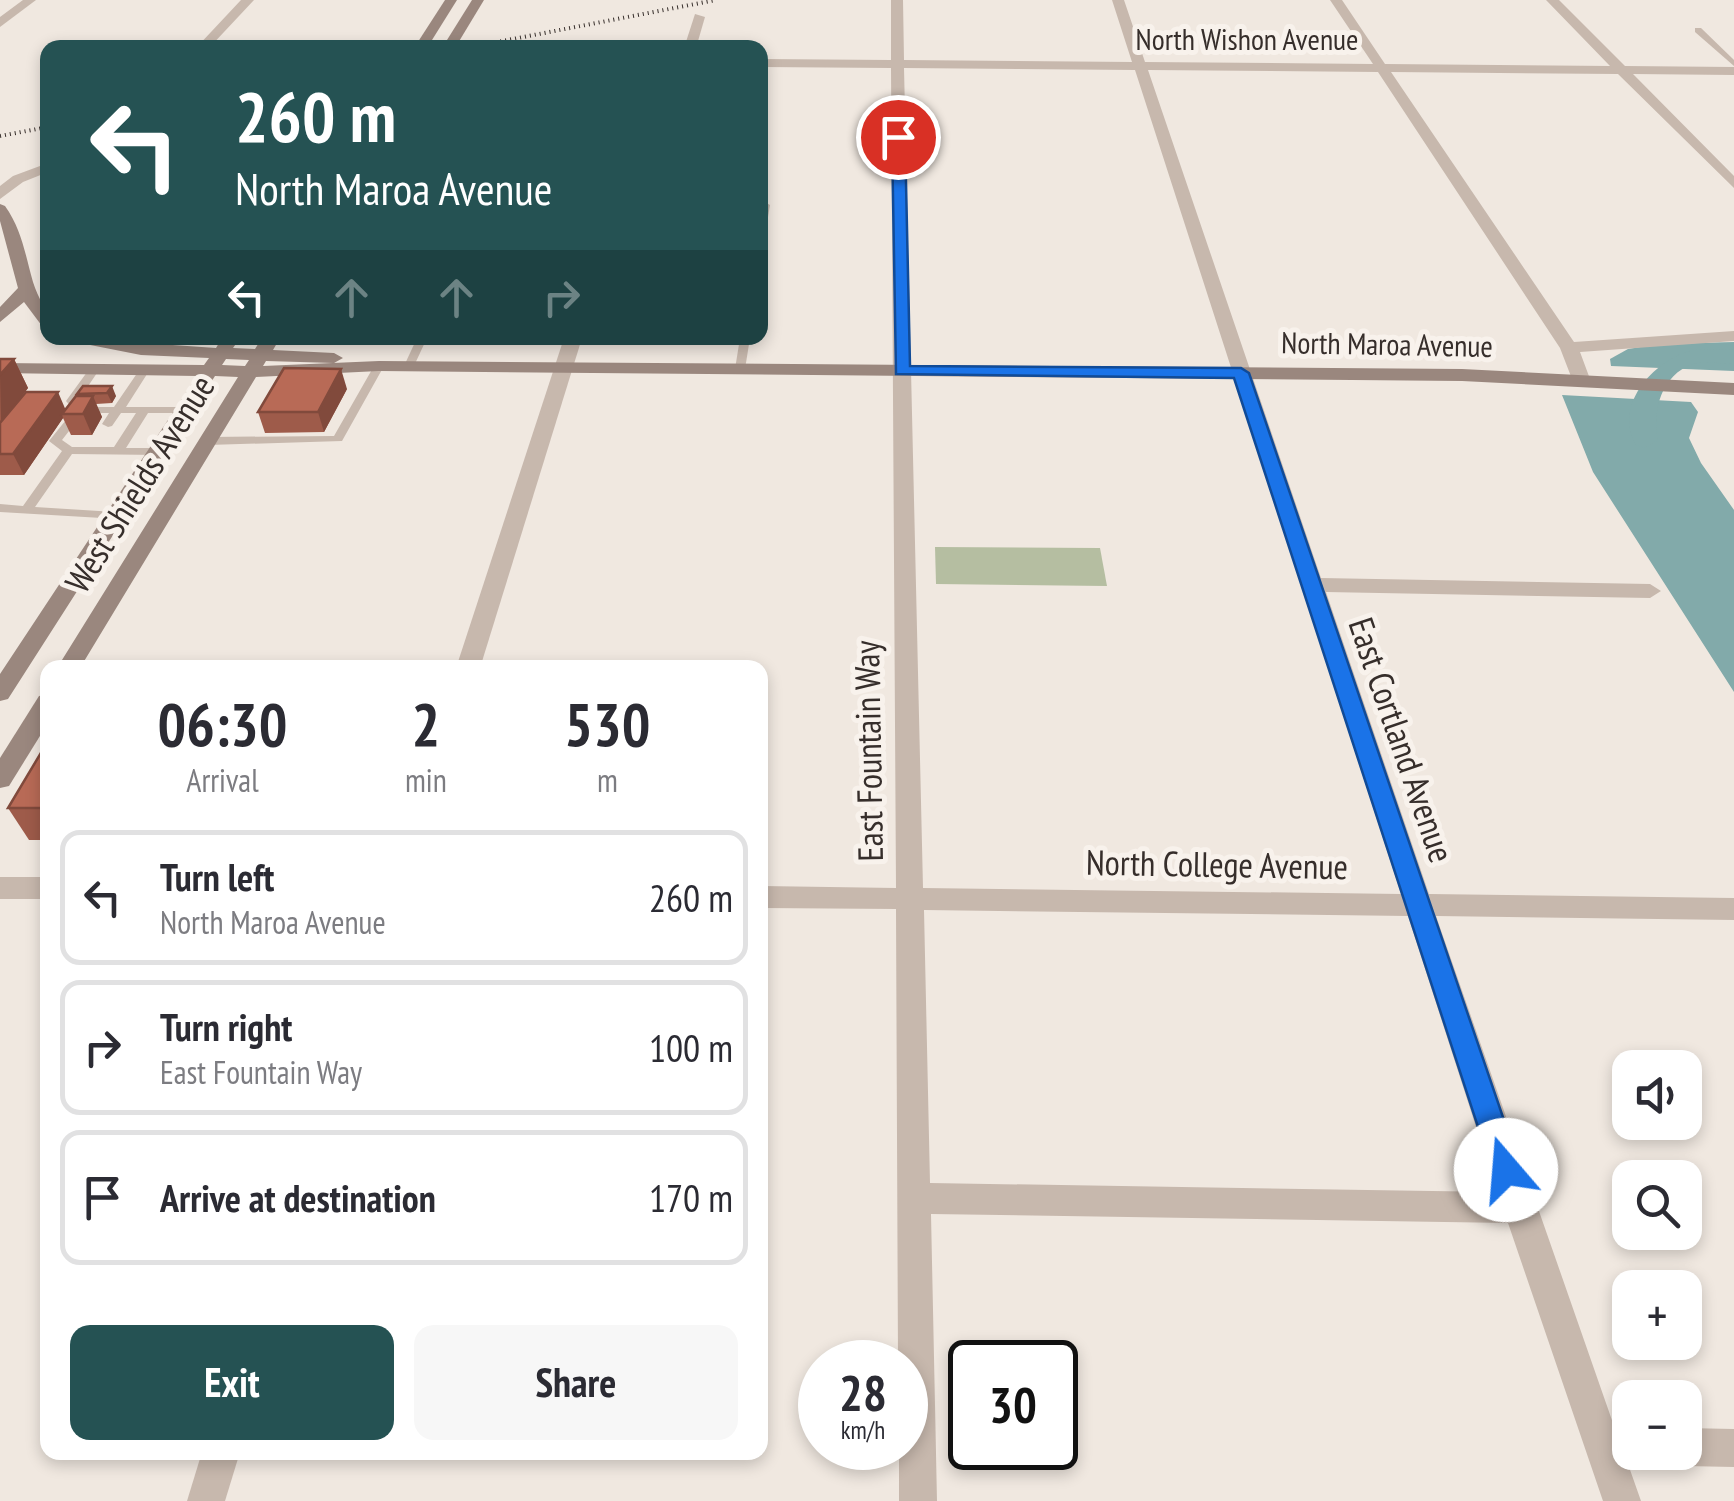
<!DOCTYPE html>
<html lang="en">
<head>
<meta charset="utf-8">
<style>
	body { margin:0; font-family:"PT Sans Narrow",sans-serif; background:#f7f7f7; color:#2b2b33; height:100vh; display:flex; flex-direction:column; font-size:38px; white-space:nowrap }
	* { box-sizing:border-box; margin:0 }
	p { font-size:32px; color:#7c7c81 }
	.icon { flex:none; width:55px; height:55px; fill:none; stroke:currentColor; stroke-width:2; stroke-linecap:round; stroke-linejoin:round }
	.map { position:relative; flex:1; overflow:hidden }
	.details { position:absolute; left:40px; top:660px; width:728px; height:800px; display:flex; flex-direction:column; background:#fff; border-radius:20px; box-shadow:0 5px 15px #0003 }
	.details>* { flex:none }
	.hud { position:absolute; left:40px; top:40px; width:728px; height:305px; border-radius:20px; box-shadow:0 5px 15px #0003; background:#255253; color:#fff; overflow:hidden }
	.tools { position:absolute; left:1612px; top:1050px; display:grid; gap:20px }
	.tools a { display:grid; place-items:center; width:90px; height:90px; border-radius:20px; background:#fff; box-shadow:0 5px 15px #0003; font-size:50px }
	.speed { position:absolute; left:798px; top:1340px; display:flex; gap:20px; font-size:50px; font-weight:700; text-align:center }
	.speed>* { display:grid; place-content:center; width:130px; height:130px; border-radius:50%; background:#fff; box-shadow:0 5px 15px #0003; line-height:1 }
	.speed small { font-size:25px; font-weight:400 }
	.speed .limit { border:5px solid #111; border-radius:15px; background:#fff; color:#111 }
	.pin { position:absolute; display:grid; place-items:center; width:85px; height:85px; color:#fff; margin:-42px; border:5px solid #fff; border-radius:50%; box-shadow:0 2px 10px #0007 }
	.me { position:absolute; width:110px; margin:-55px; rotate:342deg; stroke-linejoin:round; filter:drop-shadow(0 0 8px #0008) }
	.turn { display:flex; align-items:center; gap:35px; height:210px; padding:0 30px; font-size:45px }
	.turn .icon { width:130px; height:130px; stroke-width:2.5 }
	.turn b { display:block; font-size:70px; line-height:85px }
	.lanes { display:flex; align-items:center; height:95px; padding:0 30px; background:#0003; justify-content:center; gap:50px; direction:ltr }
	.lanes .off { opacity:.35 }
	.eta { display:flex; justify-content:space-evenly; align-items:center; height:170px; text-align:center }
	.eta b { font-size:60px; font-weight:800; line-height:70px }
	.action { display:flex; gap:20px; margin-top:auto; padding:20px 30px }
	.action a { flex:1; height:115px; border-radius:20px; background:#255253; color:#fff; font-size:40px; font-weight:800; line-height:115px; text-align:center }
	.action a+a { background:#f7f7f7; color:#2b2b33 }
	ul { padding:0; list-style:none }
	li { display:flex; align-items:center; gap:30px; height:135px; margin:0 20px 15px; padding:0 10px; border:5px solid #e1e1e2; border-radius:20px }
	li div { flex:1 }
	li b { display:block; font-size:38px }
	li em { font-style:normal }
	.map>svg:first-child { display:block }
	.green { fill:#b5bea1 }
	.water { fill:#82aaaa }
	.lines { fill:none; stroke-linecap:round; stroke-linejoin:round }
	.canal { fill:#82aaaa; fill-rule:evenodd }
	.lane { fill:#c7b8ad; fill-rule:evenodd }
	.street { fill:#c7b8ad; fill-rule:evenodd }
	.secondary { fill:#9a877e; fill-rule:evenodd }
	.rail { stroke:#362e2b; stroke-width:4; stroke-dasharray:1 4; stroke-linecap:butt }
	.wall { fill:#9e5b4a }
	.shaded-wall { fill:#814a3c }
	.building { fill:#b86a56; stroke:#814a3c; stroke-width:2.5 }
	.route { fill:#1a73e8; stroke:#114b97; stroke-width:2.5 }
	.labels { text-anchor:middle; stroke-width:10; stroke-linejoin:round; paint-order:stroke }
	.far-street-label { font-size:30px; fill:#362e2b; stroke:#f8f2ec }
	.street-label { font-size:35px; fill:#362e2b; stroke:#f8f2ec }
</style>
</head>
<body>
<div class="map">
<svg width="1734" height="1501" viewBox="0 0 1734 1501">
	<rect width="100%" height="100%" fill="#f0e8e0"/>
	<polygon class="green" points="935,547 1100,548 1107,586 936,584"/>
	<g class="water">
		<polygon points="1734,342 1734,371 1611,366 1610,359 1628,349 1659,344"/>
		<polygon points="1562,395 1691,402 1698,412 1689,438 1701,463 1734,510 1734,692 1593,472"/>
	</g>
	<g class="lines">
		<path class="canal" d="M1697 349 1734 350V364C1721 364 1705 360 1693 364 1661 375 1652 411 1658 440L1645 448 1636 445C1612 403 1657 357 1697 349Z"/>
		<g class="lane">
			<polygon points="1695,28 1701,28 1734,60 1734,66 1695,32"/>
			<polygon points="765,202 770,205 765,235 760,238 760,207"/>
			<polygon points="417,338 427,338 413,368 405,368 404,366"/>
			<polygon points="740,338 750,338 745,369 740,372 735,369"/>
			<polygon points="379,363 384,366 342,441 208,445 202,441 208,437 334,436 374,366"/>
			<path d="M94 367 99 370 78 401 83 407H114L140 369 144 368 149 371 126 407H184L190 410 184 413H148L126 448H156L160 449V455L72 454 35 507 115 512 119 513V519L0 512V504L23 506 62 451 49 441 74 410 66 401 90 368ZM83 413H109L102 424 108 427 112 426 121 413H136L114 447H72L62 440Z"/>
		</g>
		<g class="street">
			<polygon points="23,0 36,0 0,27 0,17"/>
			<polygon points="241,0 254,0 209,48 196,48"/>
			<path d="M891 0H903L904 60 1132 62 1112 0H1124L1145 62 1373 64 1330 0H1342L1385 64 1610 66 1546 0H1559L1625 66 1734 67V75L1633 74 1734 176V188L1618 74 1391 72 1574 342 1734 331V341L1580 352 1590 379 1581 385 1572 379 1560 348 1378 72 1148 70 1321 578 1650 584 1661 591 1650 598 1326 592 1429 894 1734 898V920L1436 916 1614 1426H1630V1452H1646L1643 1458 1628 1464 1641 1501H1603L1508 1223 931 1214 937 1501H899V1448H905V1362H898L896 909 760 908V886L896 888 891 68 760 67V59L891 60ZM904 68 1135 70 1401 894 923 888ZM924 910 1408 916 1497 1192 930 1183Z"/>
			<polygon points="695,14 705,17 696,48 684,48"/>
			<polygon points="48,163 48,172 23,182 0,199 0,186 13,176"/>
			<polygon points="564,338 582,338 480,668 456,668"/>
			<rect x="0" y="877" width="48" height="22"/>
			<polygon points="1685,1428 1734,1429 1734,1467 1685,1466 1672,1460 1669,1452 1685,1452"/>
			<polygon points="202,1452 240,1452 225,1501 187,1501"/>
		</g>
		<g class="secondary">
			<polygon points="445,0 457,0 427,48 414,48"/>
			<polygon points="472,0 484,0 455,48 442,48"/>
			<path d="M0 204 5 206C22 230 25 254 33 282 38 299 48 309 48 327L42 326 24 302 0 322V307L18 288 0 221Z"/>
			<path d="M72 338 216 348 222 338H240L233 348 255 349 262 338H280L273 350 334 353 343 358 334 363 266 361 263 366 379 361 1462 369 1734 383V395L1462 381 379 371 256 377 80 668H57L238 377 215 376 8 699 0 701V674L197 376 0 373V363L204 365 209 358 141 355 75 342ZM226 359 249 360 245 366 222 365Z"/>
			<polygon points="48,694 48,723 9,786 0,788 0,758 39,696"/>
		</g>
		<g class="rail">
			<polyline points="466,48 716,0"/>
			<polyline points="0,136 48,127"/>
		</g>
	</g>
	<g class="wall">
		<polygon points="0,359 14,359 28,388 3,420 66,409 78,396 77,394 83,386 116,396 112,403 96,404 102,417 92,435 71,435 63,418 24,475 0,475"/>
		<polygon points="347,389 324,432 265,433 258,412"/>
		<polygon points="48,741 48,840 29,840 8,808"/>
	</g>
	<g class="shaded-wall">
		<polygon points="14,359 28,388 1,422 0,375"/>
		<polygon points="341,369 347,389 324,432 318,412"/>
		<polygon points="112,386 116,396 112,403 107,393"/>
		<polygon points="58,392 67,413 62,414 63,418 24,475 13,454"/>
		<polygon points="93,396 102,417 92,435 83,414"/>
	</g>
	<g class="building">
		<polygon points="0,359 14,359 0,375"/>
		<polygon points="284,368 341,369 318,412 258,412"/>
		<polygon points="83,386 112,386 107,393 77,394"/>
		<polygon points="26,392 58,392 13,454 0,454 0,423"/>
		<polygon points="76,396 93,396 83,414 62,414"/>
		<polygon points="48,741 48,808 8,808"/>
	</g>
	<polygon class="route" points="898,133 905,137 910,366 1241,368 1249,373 1521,1170 1517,1179 1506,1183 1496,1179 1492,1170 1234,378 896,374 892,137"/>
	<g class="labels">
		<g class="far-street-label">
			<text x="1247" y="50">North Wishon Avenue</text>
			<text transform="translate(1387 345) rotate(1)" y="10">North Maroa Avenue</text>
		</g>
		<g class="street-label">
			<text transform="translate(140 484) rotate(-58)" y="12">West Shields Avenue</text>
			<text transform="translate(1401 740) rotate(71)" y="12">East Cortland Avenue</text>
			<text transform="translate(869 751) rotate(-91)" y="12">East Fountain Way</text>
			<text transform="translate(1217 865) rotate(1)" y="12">North College Avenue</text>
		</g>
	</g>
</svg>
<div class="tools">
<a><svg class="icon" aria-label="sound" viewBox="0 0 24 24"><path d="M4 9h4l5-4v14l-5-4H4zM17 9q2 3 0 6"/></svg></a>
<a><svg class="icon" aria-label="search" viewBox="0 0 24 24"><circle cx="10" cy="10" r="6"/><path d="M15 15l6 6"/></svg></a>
<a>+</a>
<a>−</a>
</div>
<div class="speed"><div>28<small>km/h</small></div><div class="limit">30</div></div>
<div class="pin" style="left:898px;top:137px;background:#d93025"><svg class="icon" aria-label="arrive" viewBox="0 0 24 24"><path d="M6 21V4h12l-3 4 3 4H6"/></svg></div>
<svg class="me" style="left:1506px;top:1170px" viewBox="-20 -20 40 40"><circle r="19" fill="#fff"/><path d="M0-13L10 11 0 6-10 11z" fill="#1a73e8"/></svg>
<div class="hud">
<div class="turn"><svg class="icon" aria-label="left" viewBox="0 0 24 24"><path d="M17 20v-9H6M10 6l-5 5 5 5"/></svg><div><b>260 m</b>North Maroa Avenue</div></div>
<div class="lanes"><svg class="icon" aria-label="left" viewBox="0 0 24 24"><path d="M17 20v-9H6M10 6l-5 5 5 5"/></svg><svg class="icon off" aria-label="ahead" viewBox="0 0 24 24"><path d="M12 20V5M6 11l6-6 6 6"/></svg><svg class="icon off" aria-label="ahead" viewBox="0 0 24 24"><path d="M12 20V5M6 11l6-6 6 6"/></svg><svg class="icon off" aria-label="right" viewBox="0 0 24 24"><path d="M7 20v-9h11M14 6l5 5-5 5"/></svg></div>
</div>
<section class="details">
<div class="eta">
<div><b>06:30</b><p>Arrival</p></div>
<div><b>2</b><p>min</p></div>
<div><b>530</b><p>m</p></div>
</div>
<ul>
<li><svg class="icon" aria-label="left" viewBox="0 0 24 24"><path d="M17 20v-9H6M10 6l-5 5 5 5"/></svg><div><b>Turn left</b><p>North Maroa Avenue</p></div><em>260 m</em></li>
<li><svg class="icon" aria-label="right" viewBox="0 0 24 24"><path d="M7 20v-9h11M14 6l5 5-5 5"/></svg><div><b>Turn right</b><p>East Fountain Way</p></div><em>100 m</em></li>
<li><svg class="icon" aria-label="arrive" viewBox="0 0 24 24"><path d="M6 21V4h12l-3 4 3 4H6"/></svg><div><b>Arrive at destination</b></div><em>170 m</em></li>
</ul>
<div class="action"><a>Exit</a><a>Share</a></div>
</section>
</div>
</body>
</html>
